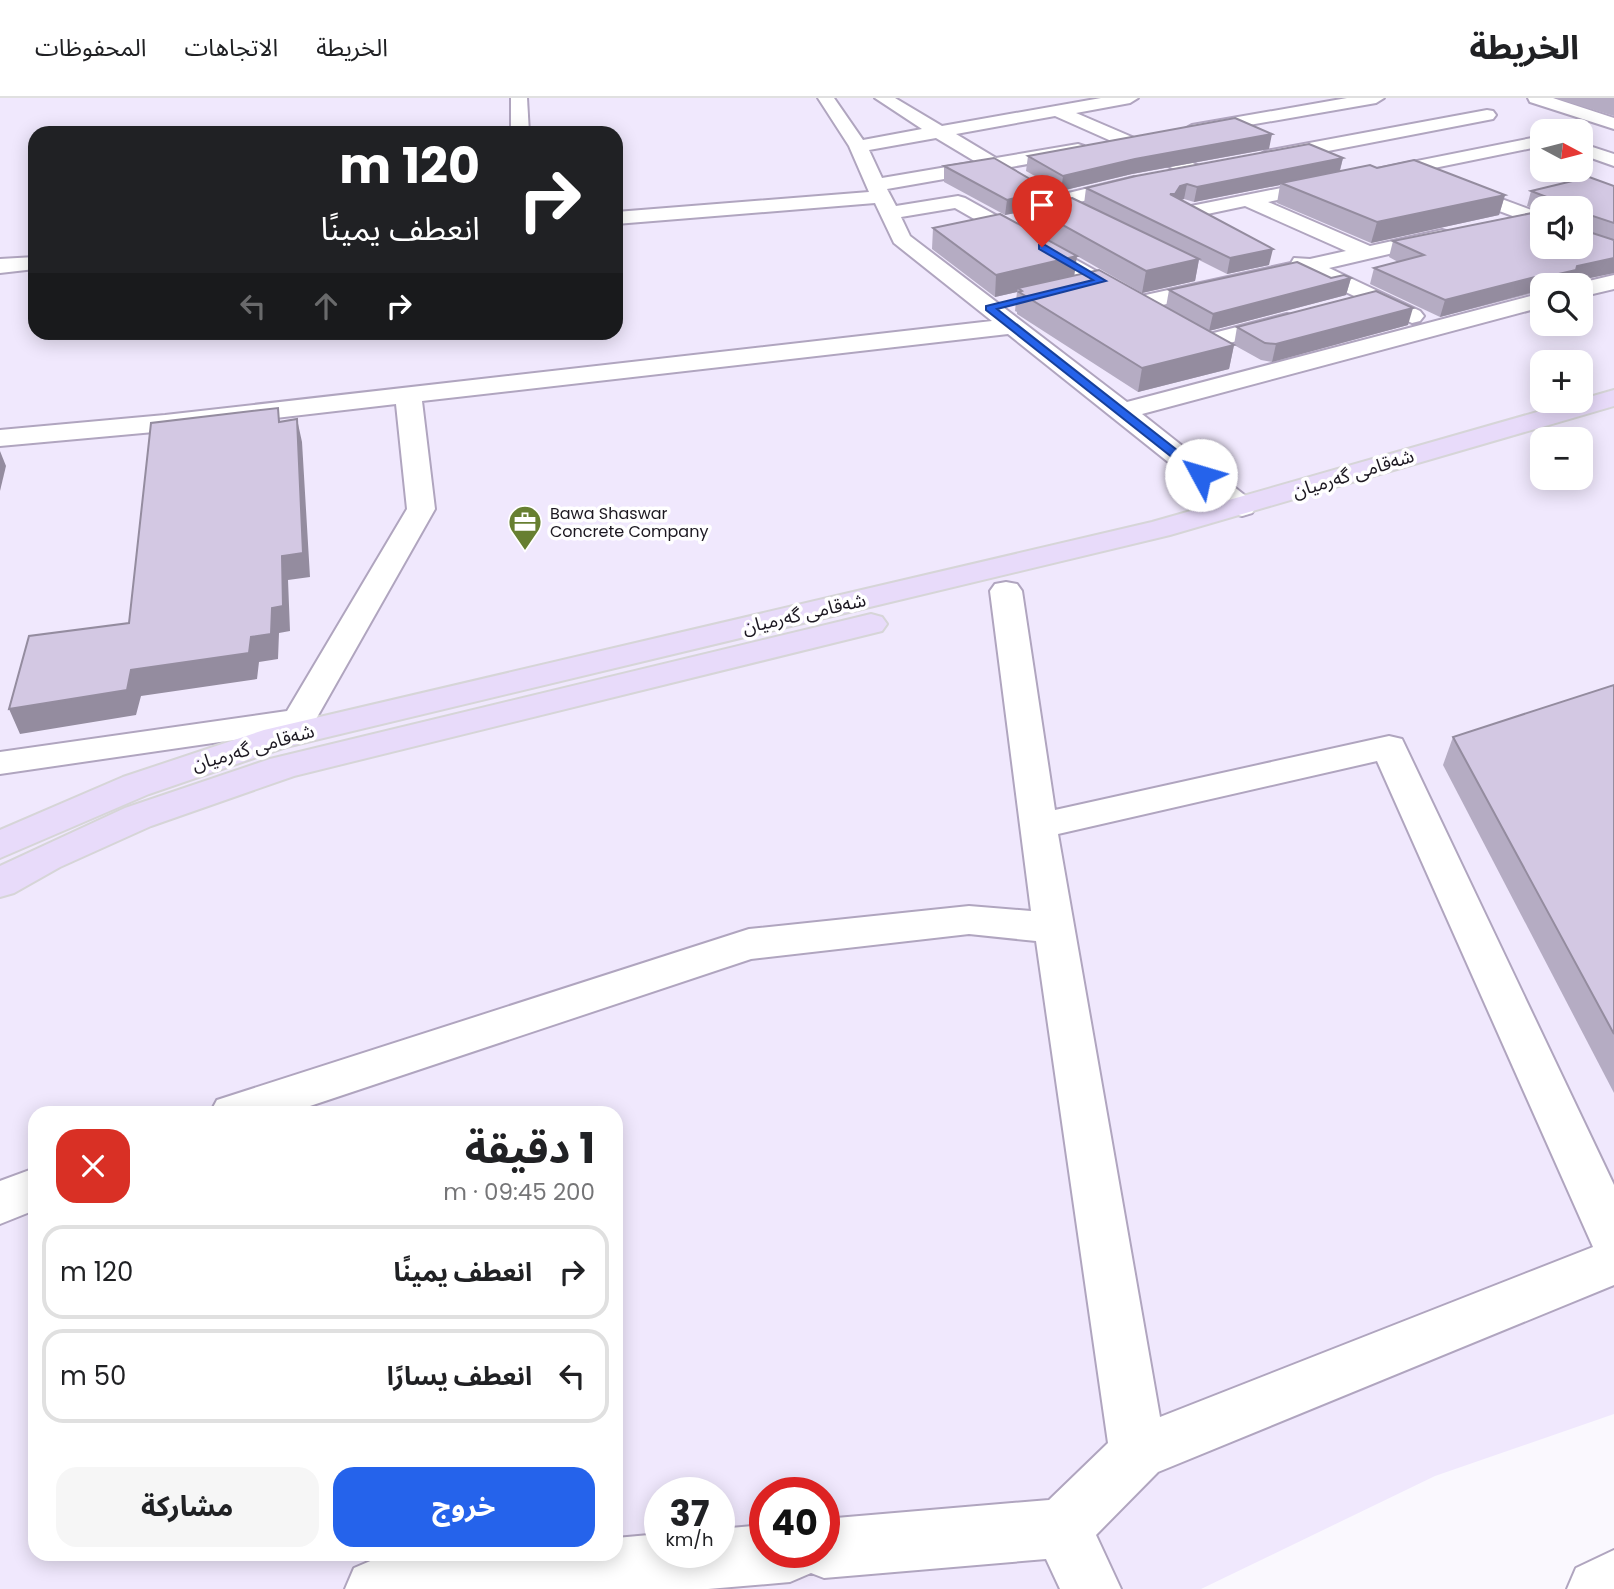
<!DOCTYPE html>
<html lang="ar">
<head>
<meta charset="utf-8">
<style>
	body { margin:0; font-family:Poppins,"Noto Sans Arabic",sans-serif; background:#f6f6f6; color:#202124; direction:rtl; height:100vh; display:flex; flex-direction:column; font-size:26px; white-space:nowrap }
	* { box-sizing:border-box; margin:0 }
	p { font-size:23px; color:#757577 }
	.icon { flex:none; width:38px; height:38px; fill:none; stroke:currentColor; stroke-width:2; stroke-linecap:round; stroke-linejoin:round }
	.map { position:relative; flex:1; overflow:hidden; direction:ltr }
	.sheet { position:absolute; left:28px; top:1008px; width:595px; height:455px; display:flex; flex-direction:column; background:#fff; border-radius:21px; box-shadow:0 4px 18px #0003; direction:rtl }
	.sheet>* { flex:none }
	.guide { position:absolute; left:28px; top:28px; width:595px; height:214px; border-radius:21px; box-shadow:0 4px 18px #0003; direction:rtl; background:#202124; color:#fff; overflow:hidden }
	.needle { width:46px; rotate:97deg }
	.buttons { position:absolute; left:1530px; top:21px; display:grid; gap:14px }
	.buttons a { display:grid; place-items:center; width:63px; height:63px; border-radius:14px; background:#fff; box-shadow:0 4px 18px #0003; font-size:35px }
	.speed { position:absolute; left:644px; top:1379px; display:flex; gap:14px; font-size:35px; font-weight:700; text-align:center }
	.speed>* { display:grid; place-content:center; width:91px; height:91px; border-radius:50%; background:#fff; box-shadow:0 4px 18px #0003; line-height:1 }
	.speed small { font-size:18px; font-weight:400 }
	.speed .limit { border:10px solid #d22; background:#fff; color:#111 }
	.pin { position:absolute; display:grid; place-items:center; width:60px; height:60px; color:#fff; margin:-72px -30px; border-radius:50% 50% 50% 0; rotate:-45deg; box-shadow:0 0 7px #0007 }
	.pin .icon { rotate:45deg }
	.me { position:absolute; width:77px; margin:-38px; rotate:309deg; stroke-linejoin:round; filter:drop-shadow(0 0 5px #0008) }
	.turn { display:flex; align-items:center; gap:24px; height:147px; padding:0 28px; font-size:32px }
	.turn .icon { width:91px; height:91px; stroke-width:2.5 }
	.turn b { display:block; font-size:49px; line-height:60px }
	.lanes { display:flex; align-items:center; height:66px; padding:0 28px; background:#0003; justify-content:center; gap:35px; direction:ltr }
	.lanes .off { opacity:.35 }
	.round { display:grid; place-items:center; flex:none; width:74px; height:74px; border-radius:21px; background:#f6f6f6 }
	.overview { display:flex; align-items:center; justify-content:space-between; height:119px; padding:0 28px }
	h1 { font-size:42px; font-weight:700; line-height:52px }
	.cta { display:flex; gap:14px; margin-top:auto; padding:14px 28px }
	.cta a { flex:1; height:80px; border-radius:21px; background:#2563eb; color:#fff; font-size:28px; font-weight:700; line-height:80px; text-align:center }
	.cta a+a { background:#f6f6f6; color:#202124 }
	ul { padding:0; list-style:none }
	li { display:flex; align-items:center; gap:21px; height:94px; margin:0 14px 10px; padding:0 14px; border:4px solid #e0e0e0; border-radius:21px }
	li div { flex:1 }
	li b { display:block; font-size:26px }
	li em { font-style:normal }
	header { display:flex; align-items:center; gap:42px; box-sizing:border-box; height:98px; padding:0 35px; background:#fff; border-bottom:2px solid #e0e0e0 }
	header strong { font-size:33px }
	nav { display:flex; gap:38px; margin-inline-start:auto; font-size:24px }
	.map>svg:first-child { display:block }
	.built { fill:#f0e8fd; fill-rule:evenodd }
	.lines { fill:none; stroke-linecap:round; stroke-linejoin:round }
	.minor-casing { stroke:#b0a5bf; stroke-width:4 }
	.major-casing { stroke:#d6d5d7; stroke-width:4 }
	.minor { fill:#fff; fill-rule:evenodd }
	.major { fill:#e8dbfa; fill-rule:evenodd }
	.wall { fill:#b5acc3; fill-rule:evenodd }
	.shaded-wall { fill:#948c9f }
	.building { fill:#d3c8e3; stroke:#948c9f; stroke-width:2 }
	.route { fill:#2563eb; stroke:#184099; stroke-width:2 }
	.labels { text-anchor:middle; stroke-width:7; stroke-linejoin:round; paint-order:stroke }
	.far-poi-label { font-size:16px; fill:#1c1821; stroke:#fff; text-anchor:start }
	.street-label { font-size:19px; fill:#1c1821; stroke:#fff }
</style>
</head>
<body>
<header>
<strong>الخريطة</strong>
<nav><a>الخريطة</a><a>الاتجاهات</a><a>المحفوظات</a></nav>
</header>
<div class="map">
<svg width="1614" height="1491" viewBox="0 0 1614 1491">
	<rect width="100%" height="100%" fill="#faf8fe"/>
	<path class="built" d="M0 0H1614V1316L1435 1378 1201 1491H0ZM1542 33H1580V72H1542ZM35 35H616V234H35ZM1542 110H1580V149H1542ZM1542 187H1580V226H1542ZM1542 264H1580V303H1542ZM1542 341H1580V380H1542ZM35 1015H616V1456H35ZM660 1395H719V1454H660ZM765 1395H824V1454H765Z"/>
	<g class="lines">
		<defs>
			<g id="minor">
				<polygon points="511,0 527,0 529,35 511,35"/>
				<path d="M818 0H834L863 42 922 31 875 0H895L942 28 1101 0H1138L1130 5 1076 15 1202 69 1204 73 1202 77H1188L1055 18 956 36 996 60 1078 46 1084 48 1087 52 1084 56 1011 69 1013 73 1011 77 1004 79 990 73 887 91 896 108 958 98 965 100 1141 198 1291 165 1294 160 1310 161 1346 153 1245 108 1193 119 1186 117 1183 113 1186 109 1542 38V48L1268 104 1370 148 1442 132 1449 134 1452 138 1449 142 1329 170 1420 213 1424 218 1420 223 1412 225 1305 175 1140 212 1125 207 955 110 901 119 910 138 1127 304 1542 195V209L1142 316 1252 403 1256 409 1252 415 1242 418 1232 415 1008 236 422 303 435 411 303 644 291 647 279 644 274 636 0 676V654L287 613 407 411 396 306 165 333 0 348V332L165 317 992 223 894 145 875 105 616 126V114L869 94 849 48ZM936 40 976 64 882 80 869 52Z"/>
				<polygon points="1347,0 1384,0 1376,5 1192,37 1183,32 1192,27"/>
				<polygon points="1528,0 1553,0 1614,20 1614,31 1530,4"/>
				<polygon points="1487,12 1493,13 1496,17 1493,21 1266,65 1257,59 1266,53"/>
				<polygon points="1580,45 1614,56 1614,68 1580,56"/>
				<polygon points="1134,79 1144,85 1141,89 1059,109 1052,107 1049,103 1052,99"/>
				<polygon points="1453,83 1542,116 1542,129 1446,93 1443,89"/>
				<polygon points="35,159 35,171 0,175 0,161"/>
				<polygon points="1614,177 1614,191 1580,199 1580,187 1572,187"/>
				<polygon points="1287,216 1295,218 1299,223 1295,228 1206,251 1198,249 1194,244 1198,239"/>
				<path d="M1006 484 1017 486 1022 493 1055 712 1389 638 1402 641 1614 1087V1187L1158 1374 1096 1437 1121 1491H1060L1046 1461 824 1480 811 1475 790 1484 708 1491H345L354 1470 375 1461 431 1456H616V1440L660 1436V1454H719V1431L765 1427V1454H824V1421L1049 1402 1108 1345 1036 843 969 836 751 861 289 1015H210L217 1002 749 831 969 808 1031 813 990 493 995 486ZM1377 663 1593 1149 1160 1319 1058 736Z"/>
				<polygon points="35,1070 35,1112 0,1126 0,1083"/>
				<polygon points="1614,1452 1614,1491 1567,1491 1576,1470"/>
			</g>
			<g id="major">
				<polygon points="1614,292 1614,308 1170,437 286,649 149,696 0,760 0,732 123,679 264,632 1152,424"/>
				<polygon points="871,516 882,519 887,526 882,533 294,678 151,728 60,769 14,795 0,799 0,768 125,710 270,661"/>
			</g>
		</defs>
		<use href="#minor" class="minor-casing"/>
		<use href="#major" class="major-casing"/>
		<use href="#minor" class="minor"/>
		<use href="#major" class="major"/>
	</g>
	<g class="wall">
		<polygon points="1555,0 1614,0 1614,18"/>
		<polygon points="1269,51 1132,76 1061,93 1026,73 1028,58"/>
		<polygon points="1343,60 1340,73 1377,70 1505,97 1499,117 1371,145 1277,105 1280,87 1194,104 1184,101 1181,102 1269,167 1227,176 1199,162 1195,183 1142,195 1028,130 1030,112 1005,117 944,84 944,68 1049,92 1047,106 1084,106 1086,90"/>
		<path d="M1614 88V175L1571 184 1570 187H1542V193L1440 219 1370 186 1374 170 1398 164 1389 159 1393 143 1539 113 1527 108 1531 93ZM1542 110H1580L1542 149Z"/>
		<polygon points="933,130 1074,178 1234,247 1229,271 1138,294 1017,216 1017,214 1015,213 1017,194 995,199 932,151"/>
		<polygon points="1331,180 1351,180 1346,197 1209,233 1166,209 1169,192"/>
		<polygon points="1408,227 1272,264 1261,262 1234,247 1237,229"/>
		<polygon points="1614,587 1614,995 1443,667 1453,639"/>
	</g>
	<g class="shaded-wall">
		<polygon points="1272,36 1269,51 1132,76 1061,93 1063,78 1135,61"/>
		<polygon points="1343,60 1339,75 1281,85 1280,87 1194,104 1197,89"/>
		<polygon points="1187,86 1184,101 1177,103 1170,96 1180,88"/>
		<polygon points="1049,92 1047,108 1030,109 1030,112 1005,117 1007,102"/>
		<polygon points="1505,97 1499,117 1371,145 1377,124"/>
		<polygon points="1273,151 1269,167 1227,176 1230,160"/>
		<polygon points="1077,158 1074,180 1018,190 1017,194 995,199 996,177"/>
		<polygon points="1614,160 1614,175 1571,184 1570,187 1547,187 1550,178 1577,168"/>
		<polygon points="1199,161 1195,183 1142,195 1146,173"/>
		<polygon points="1547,176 1543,187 1542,187 1541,192 1440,219 1445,202"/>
		<polygon points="1351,180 1346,197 1209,233 1213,216"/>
		<polygon points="1413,210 1408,227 1272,264 1276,246"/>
		<polygon points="1234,247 1229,271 1138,294 1142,270"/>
		<polygon points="297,321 302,344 310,479 288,482 290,533 279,535 278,561 259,564 257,581 141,598 136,617 20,636 9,611 131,572 251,539 272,510 282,458"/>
		<polygon points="0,353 6,368 0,393"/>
	</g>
	<g class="building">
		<polygon points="1235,20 1272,36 1135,61 1063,78 1028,58"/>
		<polygon points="1309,46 1343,60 1197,89 1187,86 1180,88 1175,96 1170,96 1273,151 1230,160 1086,90 1136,78"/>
		<polygon points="994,60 1049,92 1007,102 944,68"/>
		<polygon points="1414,62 1505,97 1377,124 1281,85 1370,67 1377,70"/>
		<polygon points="1589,79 1614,88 1614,125 1584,115 1583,132 1614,142 1614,160 1577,168 1576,172 1550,178 1547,176 1445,202 1374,170 1424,157 1393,143 1542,113 1542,149 1580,149 1580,110 1547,110 1549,100 1531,93"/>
		<polygon points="1072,100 1199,161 1146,173 1030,109"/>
		<polygon points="1000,116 1077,158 996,177 933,130"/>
		<polygon points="1297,164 1331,180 1344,177 1351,180 1213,216 1169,192"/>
		<polygon points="1099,172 1234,247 1142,270 1019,194 1022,193 1018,190"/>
		<polygon points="1376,193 1413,210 1276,246 1265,245 1237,229"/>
		<polygon points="278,310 279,324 297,321 303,455 282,458 283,508 272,510 271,536 251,539 249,555 131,572 127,592 9,611 29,538 129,525 151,325"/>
		<polygon points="1614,587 1614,936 1453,639"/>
	</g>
	<polygon class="route" points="1039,147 1045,147 1106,183 997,211 1205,374 1205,379 1197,379 986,212 986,208 1093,182 1039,151"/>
	<defs>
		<symbol id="office-pin" viewBox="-11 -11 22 30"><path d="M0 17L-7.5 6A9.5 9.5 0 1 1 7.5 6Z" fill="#677f31" stroke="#fff"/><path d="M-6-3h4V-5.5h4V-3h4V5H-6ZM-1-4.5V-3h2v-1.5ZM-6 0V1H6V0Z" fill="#fff"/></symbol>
	</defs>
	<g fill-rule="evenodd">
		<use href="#office-pin" x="506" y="405" width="38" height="52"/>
	</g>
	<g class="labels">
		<g class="far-poi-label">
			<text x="550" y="421">Bawa Shaswar<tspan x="550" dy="18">Concrete Company</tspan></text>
		</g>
		<g class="street-label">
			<text transform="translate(1353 375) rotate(-17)" y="7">شەقامی گەرمیان</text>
			<text transform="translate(804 515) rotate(-13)" y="7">شەقامی گەرمیان</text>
			<text transform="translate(253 649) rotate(-16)" y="7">شەقامی گەرمیان</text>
		</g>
	</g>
</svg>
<div class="buttons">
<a><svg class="needle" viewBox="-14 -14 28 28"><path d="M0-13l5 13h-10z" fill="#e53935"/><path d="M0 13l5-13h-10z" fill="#757577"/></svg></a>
<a><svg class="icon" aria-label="sound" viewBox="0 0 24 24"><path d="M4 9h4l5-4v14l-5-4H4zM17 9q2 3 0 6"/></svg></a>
<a><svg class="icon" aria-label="search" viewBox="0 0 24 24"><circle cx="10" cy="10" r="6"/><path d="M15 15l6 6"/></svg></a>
<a>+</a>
<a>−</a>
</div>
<div class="speed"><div>37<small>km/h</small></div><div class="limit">40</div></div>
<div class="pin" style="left:1042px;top:149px;background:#d93025"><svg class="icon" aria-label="arrive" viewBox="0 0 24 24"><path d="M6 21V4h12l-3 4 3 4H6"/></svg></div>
<svg class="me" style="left:1201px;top:377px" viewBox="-20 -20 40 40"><circle r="19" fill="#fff"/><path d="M0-13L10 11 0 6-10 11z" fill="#2563eb"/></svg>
<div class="guide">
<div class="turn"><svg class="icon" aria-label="right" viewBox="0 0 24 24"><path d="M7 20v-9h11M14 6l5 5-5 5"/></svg><div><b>120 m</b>انعطف يمينًا</div></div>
<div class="lanes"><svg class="icon off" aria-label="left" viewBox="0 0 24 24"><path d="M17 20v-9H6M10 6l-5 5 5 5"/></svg><svg class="icon off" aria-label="ahead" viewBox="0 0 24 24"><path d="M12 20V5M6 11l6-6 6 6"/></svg><svg class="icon" aria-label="right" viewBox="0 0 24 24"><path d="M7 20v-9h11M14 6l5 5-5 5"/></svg></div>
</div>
<section class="sheet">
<div class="overview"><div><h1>1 دقيقة</h1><p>200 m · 09:45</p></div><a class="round" style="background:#d93025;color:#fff"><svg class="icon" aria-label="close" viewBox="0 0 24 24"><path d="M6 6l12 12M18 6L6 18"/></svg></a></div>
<ul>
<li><svg class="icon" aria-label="right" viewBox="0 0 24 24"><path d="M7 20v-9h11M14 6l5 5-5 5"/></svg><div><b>انعطف يمينًا</b></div><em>120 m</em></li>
<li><svg class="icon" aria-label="left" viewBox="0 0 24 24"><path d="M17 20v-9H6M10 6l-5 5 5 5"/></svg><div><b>انعطف يسارًا</b></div><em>50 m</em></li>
</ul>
<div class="cta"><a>خروج</a><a>مشاركة</a></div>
</section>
</div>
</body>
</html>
